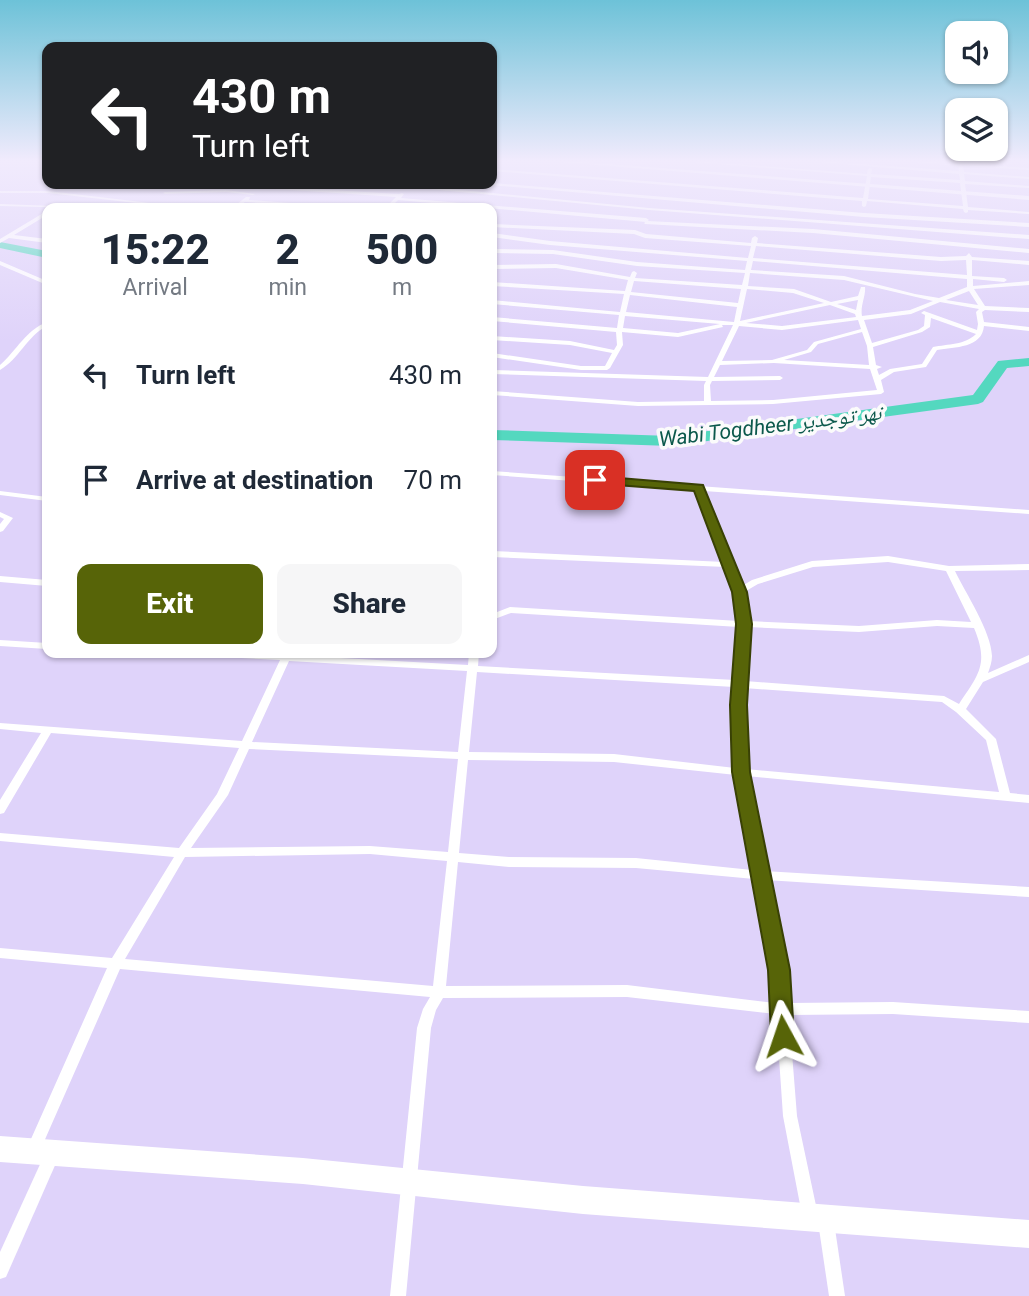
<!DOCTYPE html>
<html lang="en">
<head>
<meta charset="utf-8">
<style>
	body { margin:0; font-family:Roboto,"Noto Naskh Arabic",sans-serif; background:#f6f6f7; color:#1f2937; height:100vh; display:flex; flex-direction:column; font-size:26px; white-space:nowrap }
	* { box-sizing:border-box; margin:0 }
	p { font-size:23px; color:#747a83 }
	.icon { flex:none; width:38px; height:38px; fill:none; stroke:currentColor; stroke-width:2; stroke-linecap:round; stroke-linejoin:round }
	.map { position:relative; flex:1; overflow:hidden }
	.panel { position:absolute; left:42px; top:203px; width:455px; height:455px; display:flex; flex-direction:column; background:#fff; border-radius:14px; box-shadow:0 2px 5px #0004 }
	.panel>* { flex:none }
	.hud { position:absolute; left:42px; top:42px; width:455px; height:147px; border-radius:14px; box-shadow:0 2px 5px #0004; background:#202124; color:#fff; overflow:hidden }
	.fabs { position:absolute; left:945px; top:21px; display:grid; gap:14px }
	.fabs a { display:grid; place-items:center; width:63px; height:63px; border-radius:14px; background:#fff; box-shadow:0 2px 5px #0004; font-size:35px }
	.pin { position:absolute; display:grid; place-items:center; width:60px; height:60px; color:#fff; margin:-30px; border-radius:14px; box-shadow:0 4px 10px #0006 }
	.me { position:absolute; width:77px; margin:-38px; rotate:355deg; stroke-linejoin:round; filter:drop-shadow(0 0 5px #0008) }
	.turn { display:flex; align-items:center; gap:24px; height:147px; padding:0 35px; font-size:32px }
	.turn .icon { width:91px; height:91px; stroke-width:2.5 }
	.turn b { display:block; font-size:49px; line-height:60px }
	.eta { display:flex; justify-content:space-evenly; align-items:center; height:119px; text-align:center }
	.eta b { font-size:42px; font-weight:800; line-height:49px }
	.button { display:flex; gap:14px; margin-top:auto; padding:14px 35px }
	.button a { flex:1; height:80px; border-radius:14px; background:#576408; color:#fff; font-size:28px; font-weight:800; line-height:80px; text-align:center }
	.button a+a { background:#f6f6f7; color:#1f2937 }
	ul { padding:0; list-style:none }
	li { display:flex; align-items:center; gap:21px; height:105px; padding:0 35px }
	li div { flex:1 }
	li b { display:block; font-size:26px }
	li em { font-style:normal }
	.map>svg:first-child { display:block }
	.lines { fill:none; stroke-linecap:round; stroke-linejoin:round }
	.river { fill:#54d8bf; fill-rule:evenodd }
	.street { fill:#fff; fill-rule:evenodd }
	.secondary { fill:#fff; fill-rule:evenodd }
	.highway { fill:#fff; fill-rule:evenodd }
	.route { fill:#576408; stroke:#394105; stroke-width:2 }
	.labels { text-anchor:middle; stroke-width:7; stroke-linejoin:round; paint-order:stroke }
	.far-water-label { font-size:21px; font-style:italic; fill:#0c594c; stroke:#fbfbfb }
</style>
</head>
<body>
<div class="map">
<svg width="1029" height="1296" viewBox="0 0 1029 1296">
	<rect width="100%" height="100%" fill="#dfd3fa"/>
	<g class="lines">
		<g class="river">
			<polygon points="0,242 47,251 47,258 0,248"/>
			<polygon points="1029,358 1029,366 1007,368 983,402 978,404 671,446 492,440 492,430 671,436 973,395 998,361"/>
		</g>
		<g class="street">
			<path d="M679 161H695L867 174 868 169 870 168 872 169 871 174 960 180 959 174 806 161H821L959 171 958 166 902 161 958 163V161H962L963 163 1029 168V170L963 166 964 172 1029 177V179L964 174 965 181 1029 186V188L965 184 968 207 1029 212V214L968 210V212L966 213 964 212 963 209 867 201 866 206 864 207 862 206V201L492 171V169L863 198 867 176ZM871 177 960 183 963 206 868 199Z"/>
			<rect x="1026" y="161" width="3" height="1"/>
			<polygon points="492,183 864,213 1029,223 1029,227 864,217 490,185"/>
			<polygon points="187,184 207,184 159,188 157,187"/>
			<polygon points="385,184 399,184 649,208 1029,235 1029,239 649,210 387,185"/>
			<polygon points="263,186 399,194 402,193 404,194 401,198 646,218 649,220 646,222 398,200 390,208 385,208 396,197 261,188"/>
			<polygon points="226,190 255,194 253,195 226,192 165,194 163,193 165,192"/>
			<polygon points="0,191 48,191 193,208 180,208 48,193 0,193"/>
			<polygon points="246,197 250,197 249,200 344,207 346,208 327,208 245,202 237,208 232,208"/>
			<polygon points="0,204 82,207 84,208 0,206"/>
			<polygon points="45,212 47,212 47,215 14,235 47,239 47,243 9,238 0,243 0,239"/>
			<polygon points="647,221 813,229 1029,249 1029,253 813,233 645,224 644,223"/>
			<path d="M492 224 635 230 646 234 751 243 752 238 755 236 758 238 757 243 941 257 966 256 969 253 972 257 1029 261V265L972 260V276L1004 278 1007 280 1004 282 973 279V286L1029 281V285L974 289 985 306 1029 308V312L985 310 982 312 984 322 1029 327V331L984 326C982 348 955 347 937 350L926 367 894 372 881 380 884 392 881 394 773 404 638 406 492 395V391L638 402 704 401V385L706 381 492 374V370L708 377 733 325H722L723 327 678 337 622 332 623 345 610 368 607 370H581L492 357V353L581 366H605L612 353 570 345 492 340V336L570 341 614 350 617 345 616 332 492 321V317L617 328 619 315 492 304V300L620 312 624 294 492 286V282L625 291 628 280 556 268 492 269V265L556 264 630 277 632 272 634 271 637 273 635 278 742 285 745 273 637 266 553 254 492 253V249L553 250 637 262 745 270 747 261 550 245 492 237V233L550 241 748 258 751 246 645 238 634 234 492 227ZM756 246 941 261 966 260 967 275 753 258ZM753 261 967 279V287L939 298 915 294 844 276 751 270ZM750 273 844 280 933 301 910 310 862 316C860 306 866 296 865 287H861L858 296 831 302 794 289 748 286ZM634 281 741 289 738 303 631 292ZM747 289 793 293 824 303 740 321ZM969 291 978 305 946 300ZM630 295 737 307 734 322 626 312ZM858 300 856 310 837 304ZM940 302 979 309 976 312 978 324 977 330 924 311 921 313 925 315 924 326 918 330 872 343 864 320 911 314ZM830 305 855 314 856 317 782 326 746 323ZM625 316 720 324 678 333 623 328ZM931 318 976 334C965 345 948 344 933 347L922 364 890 369 879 375 877 369 882 367 876 365 873 347 922 332 930 327ZM858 320 861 329 814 342 807 350 772 360 722 361 739 326 782 330ZM862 332 867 346 869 365 784 360 811 352 818 344ZM774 363 870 369 877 390 773 400 711 401 710 385 712 381 780 380 783 378 780 376 714 377 720 365Z"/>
			<polygon points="0,261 47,281 47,285 0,265"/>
			<path d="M47 322V326C27 336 19 359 0 370V365C17 350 26 330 47 322Z"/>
			<path d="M492 471 1029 510V514L704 491 742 586 752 580 812 561 888 556 949 566 1029 564V570L955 571C966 594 991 631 992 656 992 662 990 667 988 673L1029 655V662L983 682 966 709 996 739 1010 793 1029 795V803L747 776 764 871 1029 887V897L766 880 786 970 788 1003 893 1002 1029 1011V1023L893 1014 789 1015 797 1116 818 1215 816 1221 810 1223 804 1221 802 1215 783 1116 776 1014 627 997 443 998 436 1010 431 1028 406 1296H390L417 1028 423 1009 430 997 120 969 39 1153 34 1155 29 1153 27 1148 107 968 0 958V948L112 958 174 857 0 841V833L179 848 217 794 239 748 51 733 4 813 0 814V800L41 733 0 729V723L242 741 280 660 203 656 200 655 198 653H251L468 665 469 653H479L478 666 735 680 739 627 511 613 492 620V614L510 607 739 621 737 594 726 567 492 557V551L724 562 696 490 492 475ZM888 562 946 571 971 622 937 620 859 626 748 621 746 591 758 584 813 567ZM937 626 974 628C989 664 979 674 959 704L944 696 745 681 748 627 859 632ZM289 661 467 671 458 752 252 742ZM477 672 734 687 733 705 735 768 614 754 469 752ZM744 688 942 702 956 712 986 740 999 792 746 769 743 705ZM249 749 458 759 448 852 370 846 191 848 228 795ZM468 760 614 762 736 775 752 870 636 858 509 857 459 853ZM370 854 447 861 433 986 125 959 185 857ZM458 862 509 867 636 868 754 879 772 970 775 1003 627 985 446 986Z"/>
			<polygon points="0,491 47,497 47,501 0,495"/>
			<polygon points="0,512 13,518 3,531 0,532 0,524 4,519 0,517"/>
			<polygon points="0,576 47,580 47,586 0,582"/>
			<polygon points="0,640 47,643 47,649 0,646"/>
			<polygon points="52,1147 57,1149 60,1154 6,1277 0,1279 0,1252 47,1149"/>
			<polygon points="826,1214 832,1216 834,1222 845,1296 829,1296 818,1222 820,1216"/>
		</g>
		<polygon class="secondary" points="548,161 569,161 1029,196 1029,200"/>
		<polygon class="highway" points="0,1136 303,1158 583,1186 1029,1220 1029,1248 583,1214 303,1184 0,1162"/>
	</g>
	<linearGradient id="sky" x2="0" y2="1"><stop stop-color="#6dc2d8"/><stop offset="0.47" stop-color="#f1ebfd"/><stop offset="1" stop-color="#f1ebfd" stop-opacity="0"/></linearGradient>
	<rect width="1029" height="342" fill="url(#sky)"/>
	<polygon class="route" points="595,476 703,485 747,592 752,624 747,705 750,772 790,970 794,1036 791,1043 783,1046 775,1043 771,1036 768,970 732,772 730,705 736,624 732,592 694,491 591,483 591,478"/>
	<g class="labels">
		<g class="far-water-label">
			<text transform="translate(770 426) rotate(-7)" y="7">Wabi Togdheer نهر توجدير</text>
		</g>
	</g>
</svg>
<div class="fabs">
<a><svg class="icon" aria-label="sound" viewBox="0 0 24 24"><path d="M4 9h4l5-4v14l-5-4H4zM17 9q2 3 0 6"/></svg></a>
<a><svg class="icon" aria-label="layers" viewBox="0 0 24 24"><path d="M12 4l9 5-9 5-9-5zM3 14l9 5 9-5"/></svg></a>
</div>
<div class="pin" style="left:595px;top:480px;background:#d93025"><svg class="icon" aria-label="arrive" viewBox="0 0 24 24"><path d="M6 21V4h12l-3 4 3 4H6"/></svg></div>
<svg class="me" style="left:783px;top:1036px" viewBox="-20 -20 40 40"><path d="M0-17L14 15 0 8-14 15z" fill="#576408" stroke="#fff" stroke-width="4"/></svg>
<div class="hud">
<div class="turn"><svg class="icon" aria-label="left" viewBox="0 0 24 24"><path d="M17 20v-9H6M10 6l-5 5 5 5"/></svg><div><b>430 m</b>Turn left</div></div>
</div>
<section class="panel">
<div class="eta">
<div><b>15:22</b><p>Arrival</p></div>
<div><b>2</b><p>min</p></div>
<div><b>500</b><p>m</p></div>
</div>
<ul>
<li><svg class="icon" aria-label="left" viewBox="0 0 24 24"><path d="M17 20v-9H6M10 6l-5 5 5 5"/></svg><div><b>Turn left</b></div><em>430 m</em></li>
<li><svg class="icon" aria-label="arrive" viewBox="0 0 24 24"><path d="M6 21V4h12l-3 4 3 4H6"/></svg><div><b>Arrive at destination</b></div><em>70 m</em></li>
</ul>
<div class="button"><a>Exit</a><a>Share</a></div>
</section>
</div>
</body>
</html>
